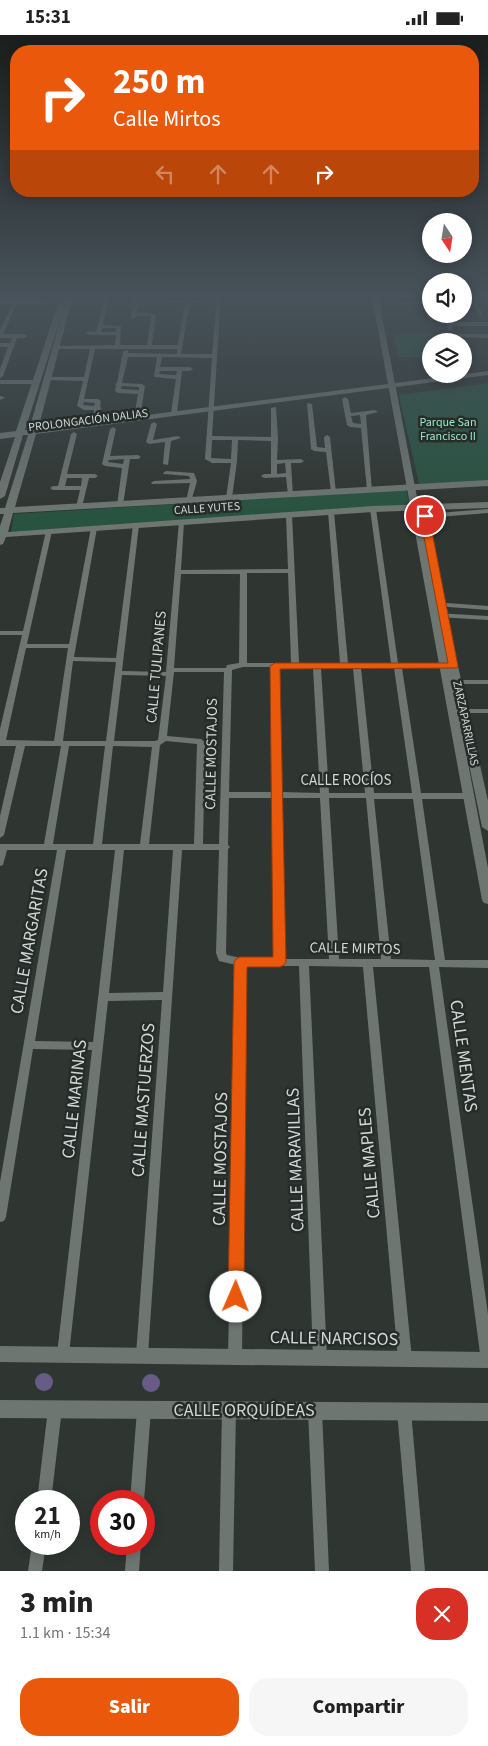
<!DOCTYPE html>
<html lang="es">
<head>
<meta charset="utf-8">
<style>
	body { margin:0; font-family:"Source Sans 3",sans-serif; background:#f6f6f6; color:#222; height:100vh; display:flex; flex-direction:column; font-size:19px; white-space:nowrap }
	* { box-sizing:border-box; margin:0 }
	p { font-size:16px; color:#767676 }
	.icon { flex:none; width:28px; height:28px; fill:none; stroke:currentColor; stroke-width:2; stroke-linecap:round; stroke-linejoin:round }
	.map { position:relative; height:1536px; overflow:hidden }
	.drawer { display:flex; flex-direction:column; background:#fff; flex:1 }
	.drawer>* { flex:none }
	.hud { position:absolute; left:10px; top:10px; width:469px; height:152px; border-radius:20px; box-shadow:0 2px 12px #0003; background:#ea580c; color:#fff; overflow:hidden }
	.needle { width:32px; rotate:168deg }
	.fabs { position:absolute; left:422px; top:178px; display:grid; gap:10px }
	.fabs a { display:grid; place-items:center; width:50px; height:50px; border-radius:50%; background:#fff; box-shadow:0 2px 12px #0003; font-size:25px }
	.speed { position:absolute; left:15px; top:1455px; display:flex; gap:10px; font-size:25px; font-weight:700; text-align:center }
	.speed>* { display:grid; place-content:center; width:65px; height:65px; border-radius:50%; background:#fff; box-shadow:0 2px 12px #0003; line-height:1 }
	.speed small { font-size:12px; font-weight:400 }
	.speed .limit { border:8px solid #d22; background:#fff; color:#111 }
	.pin { position:absolute; display:grid; place-items:center; width:42px; height:42px; color:#fff; margin:-21px; border:2px solid #fff; border-radius:50%; box-shadow:0 1px 5px #0007 }
	.me { position:absolute; width:55px; margin:-28px; rotate:1deg; stroke-linejoin:round; filter:drop-shadow(0 0 4px #0008) }
	.turn { display:flex; align-items:center; gap:18px; height:105px; padding:0 20px; font-size:22px }
	.turn .icon { width:65px; height:65px; stroke-width:2.5 }
	.turn b { display:block; font-size:35px; line-height:42px }
	.lanes { display:flex; align-items:center; height:48px; padding:0 20px; background:#0003; justify-content:center; gap:25px; direction:ltr }
	.lanes .off { opacity:.35 }
	.round { display:grid; place-items:center; flex:none; width:52px; height:52px; border-radius:20px; background:#f6f6f6 }
	.overview { display:flex; align-items:center; justify-content:space-between; height:85px; padding:0 20px }
	h1 { font-size:30px; font-weight:800; line-height:38px }
	.button { display:flex; gap:10px; margin-top:auto; padding:10px 20px }
	.button a { flex:1; height:58px; border-radius:20px; background:#ea580c; color:#fff; font-size:20px; font-weight:800; line-height:58px; text-align:center }
	.button a+a { background:#f6f6f6; color:#222 }
	.status { display:flex; justify-content:space-between; align-items:center; height:35px; padding:0 25px; background:#fff; direction:ltr }
	.status svg { height:14px; fill:currentColor }
	.map>svg:first-child { display:block }
	.green { fill:#295341 }
	.water { fill:#665c85 }
	.lines { fill:none; stroke-linecap:round; stroke-linejoin:round }
	.minor { fill:#6e7672; fill-rule:evenodd }
	.tertiary { fill:#6e7672; fill-rule:evenodd }
	.secondary { fill:#6e7672; fill-rule:evenodd }
	.route { fill:#ea580c; stroke:#983908 }
	.labels { text-anchor:middle; stroke-width:5; stroke-linejoin:round; paint-order:stroke }
	.far-street-label { font-size:12px; fill:#d2d6d4; stroke:#252c29 }
	.far-park-label { font-size:12px; fill:#96e8c4; stroke:#252c29 }
	.street-label { font-size:15px; fill:#d2d6d4; stroke:#252c29 }
	.near-street-label { font-size:18px; fill:#d2d6d4; stroke:#252c29 }
</style>
</head>
<body>
<div class="status"><b>15:31</b><svg viewBox="0 0 49 12"><path d="M0 12V9h3v3zM5 12V6h3v6zM10 12V3h3v9zM15 12V0h3v12zM26 1h20v11H26zM47 4h2v5h-2z"/></svg></div>
<div class="map">
<svg width="488" height="1536" viewBox="0 0 488 1536">
	<rect width="100%" height="100%" fill="#2f3632"/>
	<g class="green">
		<polygon points="412,299 447,299 449,306 431,306 431,322 398,322 394,300"/>
		<polygon points="488,348 488,446 419,449 399,360"/>
		<polygon points="406,455 410,470 11,497 14,479"/>
	</g>
	<g class="water">
		<circle cx="44" cy="1347" r="9"/>
		<circle cx="151" cy="1348" r="9"/>
	</g>
	<g class="lines">
		<g class="minor">
			<path d="M105 261H109L103 290 121 291 120 310H147L151 281H136L135 284H131V279L135 261H139L136 278 154 279 156 280 152 310H178L185 267H166V265H200V267H190L181 319H212L217 261H221L212 401 271 402V373L276 372 278 404 277 425 301 424 304 426 301 428H291L293 461 288 460 286 442 264 443 261 441 264 439H271V406L238 405 237 426 232 463 229 465 226 463 231 428H212L205 424 212 323 162 322 160 332H190L193 334 190 336H182L177 378 174 380 171 378 176 344 154 342 157 322H128L122 348 142 349 145 351 140 383 137 385 134 383 138 359 118 358 115 356 116 350 115 349 117 348 123 316 128 315V318L177 319V314H95L84 364H98L101 366 100 372 102 373 100 375 98 389 95 391 92 389 94 375H84L77 371 83 346 47 345V343L49 342H84L90 314H57L55 313V311L115 310 116 300H89L86 298 89 296 96 297ZM102 293H116V297H101ZM160 336H177L176 340 159 339ZM122 351 139 352V355L121 354ZM84 367 95 368 94 371 83 370ZM212 405H232L231 424 211 423ZM285 428 286 438 277 439V429Z"/>
			<polygon points="471,261 475,261 483,281 479,280"/>
			<polygon points="400,267 431,267 431,269 398,269 398,268"/>
			<polygon points="14,269 16,270 3,299 24,299 27,301 24,303 17,303 3,341 0,343 0,334 8,312 0,312 0,308 10,308 12,303 0,303 0,295 12,270"/>
			<polygon points="444,279 448,279 451,287 488,287 488,291 452,291 452,295 448,295"/>
			<polygon points="452,299 488,299 488,303 450,302 450,300"/>
			<polygon points="0,345 36,345 39,347 36,349 0,349"/>
			<polygon points="0,361 4,362 5,363 0,365"/>
			<path d="M345 362 348 364 351 378 375 375 378 377 366 380 372 456 367 455 361 393 350 392 347 390 342 364ZM360 380 361 389 353 388 351 381Z"/>
			<polygon points="307,368 312,369 317,412 325,413 324,402 327,400 330,402 336,458 331,457 326,417 314,416 311,414"/>
			<polygon points="154,387 157,389 153,405 178,401 181,403 171,406 168,430 163,429 165,407 149,409 146,407 151,389"/>
			<path d="M113 392 116 394 110 421 138 420 141 422 138 424H130L123 470 120 472 117 470 122 433 105 431 102 429 110 394ZM124 424 123 429 108 427 109 425Z"/>
			<path d="M74 397 77 399 67 439H95L98 441 95 443H89L82 472 79 474 76 472 80 455H53L50 453 53 451H58L71 399ZM67 443H82L81 451H65Z"/>
			<polygon points="166,436 194,438 197,446 191,467 187,467 186,466 190,448 152,449 151,448 154,446 190,444 189,441 164,439 163,438"/>
			<path d="M373 472 376 474 398 628 450 629 454 631 450 633H402L421 758H468L472 761 468 764H422L445 925H488V933L439 932 488 1279V1333L483 1331 481 1326 429 932H373L412 1324 410 1329 405 1330 400 1329 398 1324 363 932 309 931 327 1323 325 1328 320 1329 315 1328 313 1323 299 931H246L242 1322 240 1327 235 1328 230 1327 228 1322 236 930 219 926 216 918 219 815H182L148 1320 147 1325 142 1326 137 1325 136 1320 162 965 108 966 69 1319 68 1324 63 1325 58 1324 57 1319 92 1015 33 1014 6 1182 4 1186 0 1187V1147L57 815H7L3 830 0 831V809H44L61 711H25L4 800 0 803V781L16 711H0V694L22 600H0V596H23L46 496 49 494 52 496 27 609H69L91 493 94 491 97 493 74 622 116 623 133 490 136 488 139 490 122 636 166 637 179 486 181 485 184 487 181 535 288 534 286 480 289 478 292 480 299 628H340L328 477 331 475 334 477 348 628H391L370 474ZM247 538H288L291 628H247ZM181 539H240L239 628 227 630 226 633H174ZM26 613H68L54 706 6 705ZM73 626 116 627 106 706H63ZM243 632H271L273 757H229L232 635ZM279 632 313 633 320 758 281 757ZM321 633H353L365 758H329ZM361 633H394L412 758H374ZM174 637H224L219 809H203L205 707 201 704 167 701ZM122 640 166 641 158 705 155 706H114ZM166 706 197 709 194 809H149L160 710ZM69 711H105L93 809H53ZM113 711 152 712 140 809H102ZM229 763H273L275 923H241L227 920 226 918 228 814 230 812 228 810ZM282 763H320L329 924H285ZM329 763H366L381 924H339ZM374 764H413L435 925 391 924ZM66 815H115L93 1007 35 1006ZM124 815H173L163 957 109 958Z"/>
			<polygon points="488,474 488,478 425,483 422,481 425,479"/>
			<polygon points="433,567 488,571 488,575 436,571 432,569"/>
			<polygon points="435,578 488,581 488,585 438,582 434,580"/>
			<polygon points="454,645 488,645 488,649 454,649 453,647"/>
			<polygon points="459,674 488,674 488,678 459,678 458,676"/>
			<polygon points="55,1367 60,1369 62,1374 51,1466 37,1466 48,1374 50,1369"/>
			<polygon points="144,1368 149,1370 151,1375 144,1466 130,1466 137,1375 139,1370"/>
			<polygon points="229,1368 234,1370 236,1375 233,1536 219,1536 222,1375 224,1370"/>
			<polygon points="315,1369 320,1371 322,1376 329,1536 315,1536 308,1376 310,1371"/>
			<polygon points="404,1369 409,1371 411,1376 425,1536 411,1536 397,1376 399,1371"/>
			<polygon points="32,1509 46,1509 42,1536 28,1536"/>
			<polygon points="127,1509 141,1509 139,1536 125,1536"/>
		</g>
		<g class="tertiary">
			<polygon points="56,261 65,261 45,269 0,269 0,265 44,265"/>
			<polygon points="372,261 378,261 429,524 424,497 428,494 432,497 458,631 488,766 488,796 482,792 460,686 488,833 488,869 484,868 482,865"/>
			<polygon points="0,1311 488,1317 488,1333 0,1327"/>
			<polygon points="0,1365 488,1368 488,1386 0,1383"/>
		</g>
		<path class="secondary" d="M67 261H73L38 394 488 336V340L36 399 15 472 488 445V451L13 478 8 497 373 471 488 467V473L373 477 6 502 3 509 0 510V491L4 479H0V473H5L28 400H23L5 461 0 464V447L15 402 0 404V398L16 396 59 266 62 264 65 266ZM64 272 29 395H25Z"/>
	</g>
	<linearGradient id="sky" x2="0" y2="1"><stop stop-color="#1a1e1c"/><stop offset="0.55" stop-color="#47525a"/><stop offset="1" stop-color="#47525a" stop-opacity="0"/></linearGradient>
	<rect width="488" height="476" fill="url(#sky)"/>
	<polygon class="route" points="425,478 429,481 458,631 457,633 280,634 286,927 284,930 280,932 247,932 244,1262 242,1268 236,1270 230,1268 228,1262 234,927 236,924 240,922 273,922 270,631 275,628 448,628 420,481"/>
	<g class="labels">
		<g class="far-street-label">
			<text transform="translate(88 385) rotate(-7)" y="4">PROLONGACIÓN DALIAS</text>
			<text transform="translate(207 473) rotate(-4)" y="4">CALLE YUTES</text>
			<text transform="translate(466 688) rotate(78)" y="4">ZARZAPARRILLAS</text>
		</g>
		<g class="far-park-label">
			<text x="448" y="391">Parque San<tspan x="448" dy="14">Francisco II</tspan></text>
		</g>
		<g class="street-label">
			<text transform="translate(156 632) rotate(-85)" y="5">CALLE TULIPANES</text>
			<text transform="translate(211 719) rotate(-89)" y="5">CALLE MOSTAJOS</text>
			<text x="346" y="750">CALLE ROCÍOS</text>
			<text transform="translate(355 913) rotate(1)" y="5">CALLE MIRTOS</text>
		</g>
		<g class="near-street-label">
			<text transform="translate(29 906) rotate(-80)" y="6">CALLE MARGARITAS</text>
			<text transform="translate(464 1021) rotate(82)" y="6">CALLE MENTAS</text>
			<text transform="translate(74 1064) rotate(-84)" y="6">CALLE MARINAS</text>
			<text transform="translate(143 1065) rotate(-86)" y="6">CALLE MASTUERZOS</text>
			<text transform="translate(220 1124) rotate(-89)" y="6">CALLE MOSTAJOS</text>
			<text transform="translate(295 1125) rotate(-92)" y="6">CALLE MARAVILLAS</text>
			<text transform="translate(369 1128) rotate(-95)" y="6">CALLE MAPLES</text>
			<text transform="translate(334 1303) rotate(1)" y="6">CALLE NARCISOS</text>
			<text x="244" y="1381">CALLE ORQUÍDEAS</text>
		</g>
	</g>
</svg>
<div class="fabs">
<a><svg class="needle" viewBox="-14 -14 28 28"><path d="M0-13l5 13h-10z" fill="#e53935"/><path d="M0 13l5-13h-10z" fill="#767676"/></svg></a>
<a><svg class="icon" aria-label="sound" viewBox="0 0 24 24"><path d="M4 9h4l5-4v14l-5-4H4zM17 9q2 3 0 6"/></svg></a>
<a><svg class="icon" aria-label="layers" viewBox="0 0 24 24"><path d="M12 4l9 5-9 5-9-5zM3 14l9 5 9-5"/></svg></a>
</div>
<div class="speed"><div>21<small>km/h</small></div><div class="limit">30</div></div>
<div class="pin" style="left:425px;top:481px;background:#d93025"><svg class="icon" aria-label="arrive" viewBox="0 0 24 24"><path d="M6 21V4h12l-3 4 3 4H6"/></svg></div>
<svg class="me" style="left:236px;top:1262px" viewBox="-20 -20 40 40"><circle r="19" fill="#fff"/><path d="M0-13L10 11 0 6-10 11z" fill="#ea580c"/></svg>
<div class="hud">
<div class="turn"><svg class="icon" aria-label="right" viewBox="0 0 24 24"><path d="M7 20v-9h11M14 6l5 5-5 5"/></svg><div><b>250 m</b>Calle Mirtos</div></div>
<div class="lanes"><svg class="icon off" aria-label="left" viewBox="0 0 24 24"><path d="M17 20v-9H6M10 6l-5 5 5 5"/></svg><svg class="icon off" aria-label="ahead" viewBox="0 0 24 24"><path d="M12 20V5M6 11l6-6 6 6"/></svg><svg class="icon off" aria-label="ahead" viewBox="0 0 24 24"><path d="M12 20V5M6 11l6-6 6 6"/></svg><svg class="icon" aria-label="right" viewBox="0 0 24 24"><path d="M7 20v-9h11M14 6l5 5-5 5"/></svg></div>
</div>
</div>
<section class="drawer">
<div class="overview"><div><h1>3 min</h1><p>1.1 km · 15:34</p></div><a class="round" style="background:#d93025;color:#fff"><svg class="icon" aria-label="close" viewBox="0 0 24 24"><path d="M6 6l12 12M18 6L6 18"/></svg></a></div>
<div class="button"><a>Salir</a><a>Compartir</a></div>
</section>
</body>
</html>
